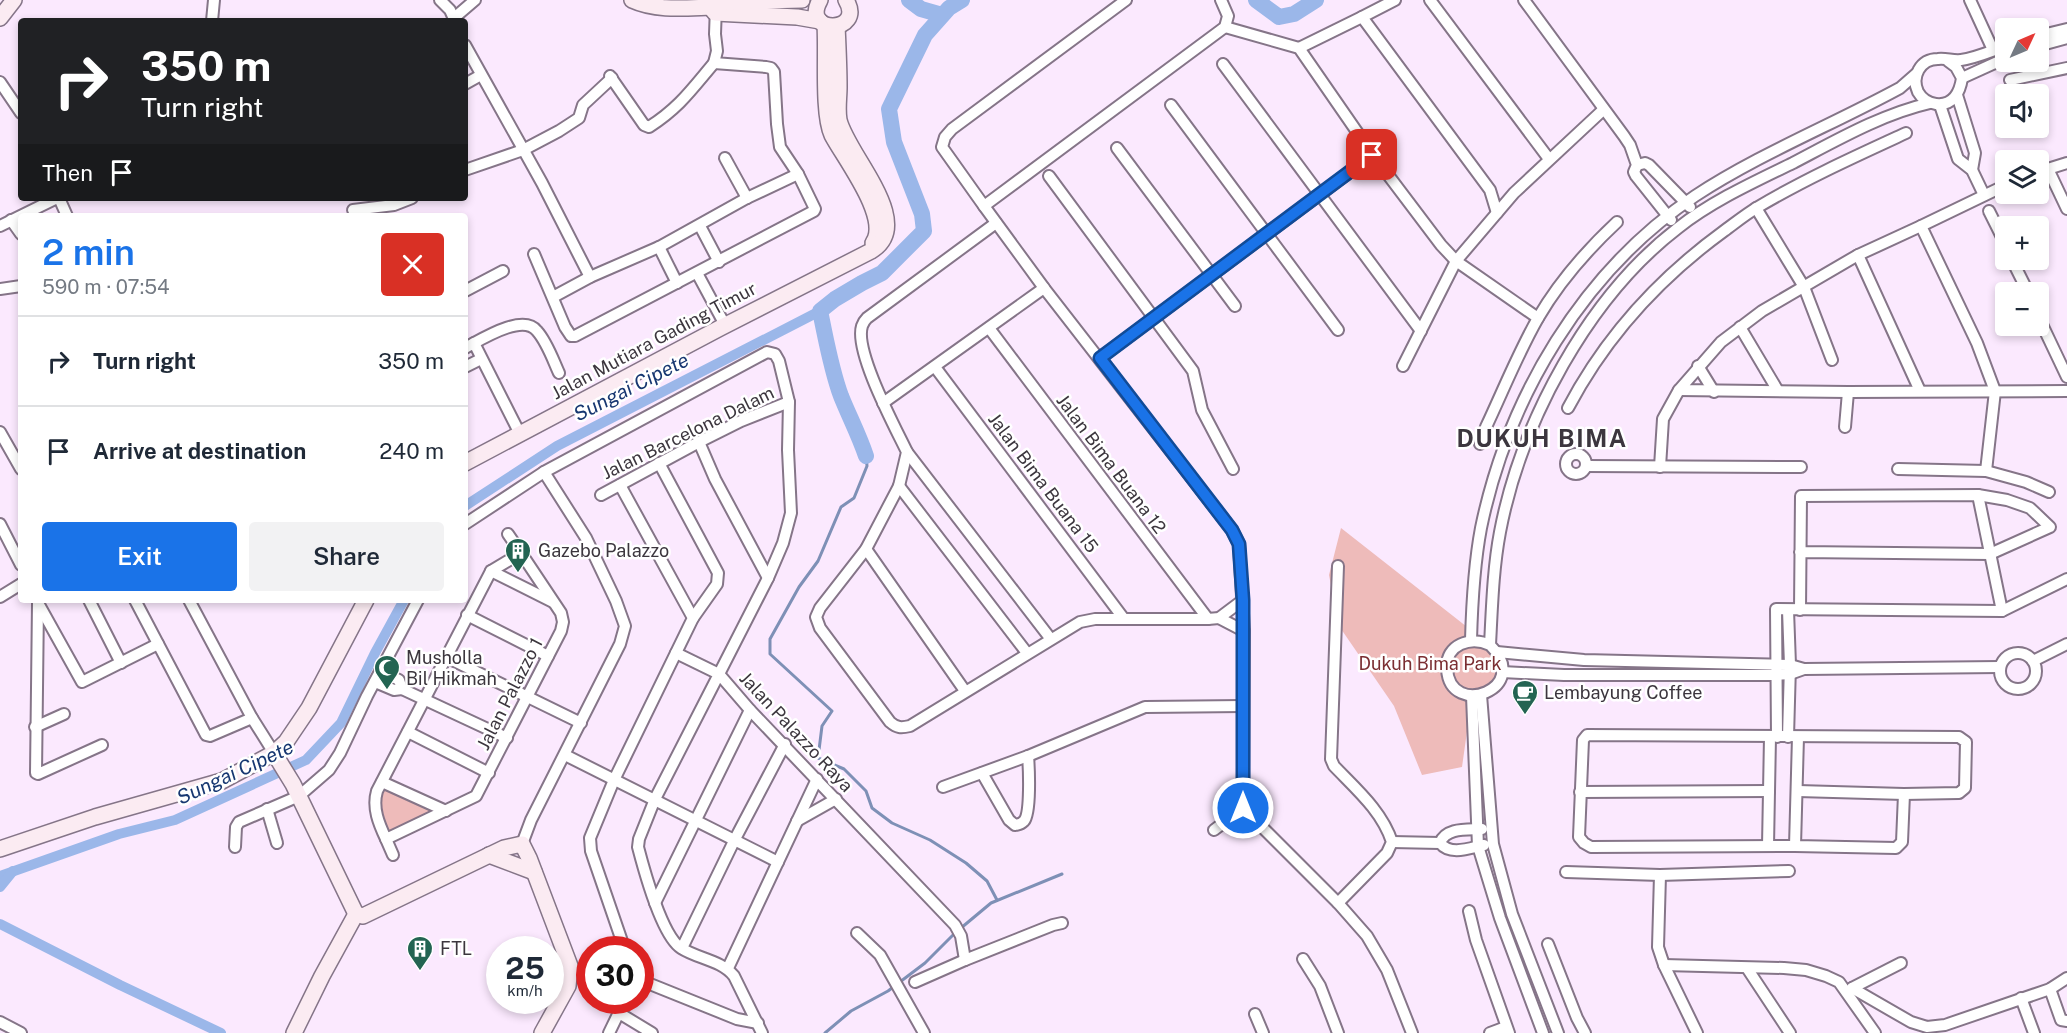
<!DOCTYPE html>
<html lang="en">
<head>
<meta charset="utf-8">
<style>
	body { margin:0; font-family:"Public Sans",sans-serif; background:#f2f2f3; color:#1f2937; height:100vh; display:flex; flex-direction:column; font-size:22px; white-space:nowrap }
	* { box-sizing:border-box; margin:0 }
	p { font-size:20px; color:#747a83 }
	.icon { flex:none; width:33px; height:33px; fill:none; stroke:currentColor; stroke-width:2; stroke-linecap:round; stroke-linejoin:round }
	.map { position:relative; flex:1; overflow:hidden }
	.details { position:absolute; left:18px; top:213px; width:450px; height:390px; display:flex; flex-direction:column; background:#fff; border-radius:6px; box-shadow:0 3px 9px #0003 }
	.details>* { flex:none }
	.guide { position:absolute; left:18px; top:18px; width:450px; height:183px; border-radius:6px; box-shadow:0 3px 9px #0003; background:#202124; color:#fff; overflow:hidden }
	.needle { width:39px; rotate:46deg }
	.fabs { position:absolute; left:1995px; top:18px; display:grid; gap:12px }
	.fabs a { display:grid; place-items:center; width:54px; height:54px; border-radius:6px; background:#fff; box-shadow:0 3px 9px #0003; font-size:30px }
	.speed { position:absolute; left:486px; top:936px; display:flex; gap:12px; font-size:30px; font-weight:700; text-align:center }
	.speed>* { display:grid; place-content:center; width:78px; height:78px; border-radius:50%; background:#fff; box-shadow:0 3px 9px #0003; line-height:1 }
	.speed small { font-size:15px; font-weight:400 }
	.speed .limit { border:9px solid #d22; background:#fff; color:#111 }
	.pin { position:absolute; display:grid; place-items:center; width:51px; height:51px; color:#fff; margin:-26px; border-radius:12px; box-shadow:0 3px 9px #0006 }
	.me { position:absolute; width:66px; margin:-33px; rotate:0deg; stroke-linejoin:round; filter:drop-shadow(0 0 4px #0008) }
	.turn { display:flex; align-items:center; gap:21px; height:126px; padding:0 24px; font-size:27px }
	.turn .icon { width:78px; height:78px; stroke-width:2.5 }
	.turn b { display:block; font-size:42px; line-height:51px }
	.then { display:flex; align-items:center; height:57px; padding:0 24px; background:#0003; gap:12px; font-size:22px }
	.round { display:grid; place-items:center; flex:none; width:63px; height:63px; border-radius:6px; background:#f2f2f3 }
	.head { display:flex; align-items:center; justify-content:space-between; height:102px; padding:0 24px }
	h1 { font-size:36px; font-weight:600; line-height:45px; color:#1a73e8 }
	.primary-button { display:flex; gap:12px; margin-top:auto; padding:12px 24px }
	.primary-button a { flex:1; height:69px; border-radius:6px; background:#1a73e8; color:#fff; font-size:24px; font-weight:600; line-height:69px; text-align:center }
	.primary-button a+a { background:#f2f2f3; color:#1f2937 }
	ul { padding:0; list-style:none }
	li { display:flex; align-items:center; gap:18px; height:90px; padding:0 24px; border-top:2px solid #e0e1e3 }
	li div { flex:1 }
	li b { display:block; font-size:22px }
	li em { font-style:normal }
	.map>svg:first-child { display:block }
	.green { fill:#eebbba }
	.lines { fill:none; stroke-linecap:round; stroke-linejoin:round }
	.stream { stroke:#7e90b6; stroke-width:3 }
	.canal { stroke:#9bb7e9; stroke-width:10 }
	.river { stroke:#9bb7e9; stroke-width:16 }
	.street-casing { stroke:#857588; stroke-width:14 }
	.secondary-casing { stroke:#857588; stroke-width:18 }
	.street { stroke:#fff; stroke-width:10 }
	.secondary { stroke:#fbebf2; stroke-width:15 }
	.route-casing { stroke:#114b97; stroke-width:15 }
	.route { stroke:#1a73e8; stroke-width:10 }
	.labels { text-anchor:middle; stroke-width:5; stroke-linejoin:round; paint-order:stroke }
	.street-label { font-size:18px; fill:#3c363e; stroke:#fff }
	.poi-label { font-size:18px; fill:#3c363e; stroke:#fff; text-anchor:start }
	.park-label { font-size:18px; fill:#7b2e32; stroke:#fff }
	.water-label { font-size:20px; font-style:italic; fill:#173771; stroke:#fff }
	.district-label { font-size:24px; font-weight:bold; letter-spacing:1.5px; fill:#3c363e; stroke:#fff }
</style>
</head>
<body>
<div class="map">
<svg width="2067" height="1033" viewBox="0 0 2067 1033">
	<rect width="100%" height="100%" fill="#fbe9fe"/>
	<g class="green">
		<polygon points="1341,528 1490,645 1502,664 1493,689 1472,696 1462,767 1422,775 1394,706 1339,626 1329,575"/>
		<polygon points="383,787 434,811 387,834 378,798"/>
	</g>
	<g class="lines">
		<g class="stream">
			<polyline points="866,456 867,466 854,498 841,507 818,561 799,587 770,639 770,654 832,711 822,726 818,758 844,769 866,791 872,808 892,823 930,840 966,863 987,881 997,900"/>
			<polyline points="961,928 991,903 1062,874"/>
			<polyline points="825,1033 851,1011 888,991 925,963 956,932"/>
		</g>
		<g class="canal">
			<polyline points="465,506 557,446 820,311"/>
			<polyline points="0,876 119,834 175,820 306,760 341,723 375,653 404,600"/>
			<polyline points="0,887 13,871"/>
			<polyline points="0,924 120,985 221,1033"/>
		</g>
		<g class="river">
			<polyline points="909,0 921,9 942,15"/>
			<polyline points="1256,0 1279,17 1294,14 1316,0"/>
			<path d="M866 456C859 435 849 416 841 396 831 369 826 339 820 311L835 299 862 283 882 273 924 231 922 214 894 142 889 109 925 35 949 8 962 0"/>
		</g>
		<defs>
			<g id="street">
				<polyline points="440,0 450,10 455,21"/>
				<polyline points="1395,0 1362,17 1490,190 1497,213"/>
				<polyline points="1430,0 1549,159"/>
				<polyline points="1524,0 1624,136 1630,145 1637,165 1634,172 1636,176 1671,220"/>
				<polyline points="1970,0 1993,50"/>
				<polyline points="454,18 475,0"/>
				<polyline points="212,21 214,0"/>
				<polyline points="1225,27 1299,48 1373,155 1441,245 1456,261 1538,318"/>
				<polyline points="2038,36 2067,29"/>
				<polyline points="465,45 542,183 590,277"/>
				<polyline points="2038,46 2067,38"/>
				<polyline points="1299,48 1362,17"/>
				<path d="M1948 61 1956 67 1962 78C1960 92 1953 106 1936 104 1928 103 1922 99 1918 92 1911 77 1920 59 1938 59 1946 58 1953 61 1961 60 1976 58 1991 51 2006 46"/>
				<polyline points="1223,64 1421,331"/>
				<path d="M610 76 644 125 649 127C679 108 692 89 714 63"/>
				<polyline points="1962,78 2006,58"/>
				<polyline points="2010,80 2067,68"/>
				<polyline points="0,82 21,113"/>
				<polyline points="465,84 481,75"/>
				<polyline points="1957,95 1975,153 1972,170"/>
				<polyline points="1171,105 1338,330"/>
				<polyline points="1940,105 1958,159 1972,170 1984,195"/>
				<polyline points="1117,148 1235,306"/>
				<polyline points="725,158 747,198"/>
				<polyline points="1637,165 1645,163 1649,165 1690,207"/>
				<polyline points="2048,169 2067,209"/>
				<polyline points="465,170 523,150 559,131 579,118 583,105 612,78"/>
				<polyline points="2038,172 2067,163"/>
				<polyline points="1049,176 1193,371 1202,410 1233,469"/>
				<polyline points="59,198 67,216"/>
				<polyline points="984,206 942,147 945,137 952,129 1126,0"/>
				<polyline points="1756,208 1804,287 1832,360"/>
				<polyline points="353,210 394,205 412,198"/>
				<polyline points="1989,211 2006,245"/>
				<polyline points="11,220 21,234"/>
				<path d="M996 223 867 318C865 320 863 323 862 326 854 351 895 427 907 452L899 486 866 549 820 608 816 617 820 628 890 722C897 728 901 728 910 726L1080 622 1095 619H1208L1219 618 1243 600"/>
				<polyline points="0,226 57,198"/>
				<polyline points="700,226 719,262"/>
				<polyline points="1921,226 1858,255 1762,311 1721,342 1679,390 1848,392 2067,391"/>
				<polyline points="659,247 677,283"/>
				<polyline points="534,254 565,327 571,336 575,336 814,211 815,209 798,174 780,147 777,124 774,72 771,68 766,67 714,63 717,51 715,34 716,6"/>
				<polyline points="1858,255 1920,391"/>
				<polyline points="2012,260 2028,292"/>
				<polyline points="697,273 725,325"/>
				<polyline points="0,289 21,286"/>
				<polyline points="465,291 503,271"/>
				<polyline points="553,297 590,277 659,247 747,198 798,174"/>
				<polyline points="2038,316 2067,377"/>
				<polyline points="1740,327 1778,391"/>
				<polyline points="989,328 1208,619"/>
				<polyline points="474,343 520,434"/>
				<path d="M465 348C482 339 523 313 537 331 547 342 553 360 559 373"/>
				<polyline points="1100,358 1373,155"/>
				<polyline points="1403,366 1456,261 1514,193 1603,110"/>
				<polyline points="1698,366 1714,392"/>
				<polyline points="465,367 481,359"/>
				<polyline points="935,367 1124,619"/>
				<polyline points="883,403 1044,288"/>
				<path d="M1568 408C1606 336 1658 279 1724 231 1735 223 1746 214 1758 207 1805 179 1856 156 1906 133"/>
				<polyline points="1845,427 1848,392"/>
				<polyline points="0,432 21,469"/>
				<polyline points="699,442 715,479 768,578"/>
				<path d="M1480 444 1486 427C1503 391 1518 353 1538 318 1559 282 1587 250 1617 222"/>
				<polyline points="907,452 1050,638"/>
				<circle cx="1576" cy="464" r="10"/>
				<polyline points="659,463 718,573 717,584 693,618"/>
				<polyline points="1586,466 1801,467"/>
				<polyline points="1660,467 1663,419 1679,390"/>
				<polyline points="1898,469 1986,471 2026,482 2049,492"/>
				<polyline points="1986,471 1995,391 1977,343 1921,226 2006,185"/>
				<polyline points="620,485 693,618 614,780 590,838 591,851 625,950"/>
				<polyline points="899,486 1027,653"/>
				<polyline points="601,495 699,442 741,421 789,402"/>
				<polyline points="1978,495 2002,611"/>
				<polyline points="0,524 21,565"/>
				<polyline points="465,524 544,472 767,352 775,354 779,361 789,402 788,450 791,513 783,543 768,578 719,674 750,710 955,925 961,936 965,960 1053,925 1062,923"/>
				<polyline points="508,534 521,553"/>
				<polyline points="866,549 965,691"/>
				<path d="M521 553 561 613 563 622 561 631 476 796 386 839C379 824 372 808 377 791L491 571Z"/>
				<path d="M1338 566 1331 759 1334 766C1356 789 1382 811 1392 842L1387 853 1338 903"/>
				<polyline points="491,571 553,602"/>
				<polyline points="0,597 21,584"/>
				<polyline points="89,600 121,663"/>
				<polyline points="135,600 206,735 210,736 252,718"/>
				<polyline points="189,600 252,718 274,753"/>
				<polyline points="38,603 36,773 38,774 102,745"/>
				<polyline points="38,603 82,682 158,644"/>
				<polyline points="1800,610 1801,496 1978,495 2007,500 2030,508 2050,527 1990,554 1800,552"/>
				<polyline points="467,615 548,656"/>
				<polyline points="1219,618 1244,631"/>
				<path d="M1471 640C1472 603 1474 565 1481 528 1508 397 1583 271 1695 196 1759 154 1832 125 1900 88L1916 74"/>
				<path d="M1490 645C1471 636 1445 644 1447 669 1450 720 1534 688 1490 645 1492 607 1493 569 1500 532 1521 422 1588 297 1678 228 1712 201 1754 182 1793 163 1837 140 1882 114 1930 103"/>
				<polyline points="1497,652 1584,660 1790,665 1804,669 2000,667"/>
				<path d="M676 653 719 674 655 799 639 839 638 847C644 870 662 936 681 948 698 959 721 960 734 976L762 1033"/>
				<circle cx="2018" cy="671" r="18"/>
				<polyline points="446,657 581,723"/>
				<polyline points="2033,661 2067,644"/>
				<polyline points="380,671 399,680 402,689"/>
				<polyline points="1502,672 1564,675 1775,675 1790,674 1804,669"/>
				<polyline points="375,682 394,690 402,689"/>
				<polyline points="402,689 507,738"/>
				<polyline points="1481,695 1493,844 1512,914 1558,1033"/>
				<polyline points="1472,696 1478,846 1500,918 1543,1033"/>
				<polyline points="35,727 64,714"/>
				<polyline points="408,732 489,773"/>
				<polyline points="1777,737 1776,609 2002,611 2067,579"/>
				<polyline points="1788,737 1790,665 1788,610"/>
				<polyline points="1798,737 1795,846 1896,848 1902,842 1904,794"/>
				<polyline points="565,755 778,862"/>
				<path d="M982 773 1009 820 1015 825C1019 824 1020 825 1024 821 1031 813 1029 768 1028 756"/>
				<polyline points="382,782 446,811"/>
				<polyline points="943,787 1028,756 1145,707 1243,706"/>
				<polyline points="1580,792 1769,791"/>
				<polyline points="1243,808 1338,903 1367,936 1387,970 1412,1033"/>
				<polyline points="267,809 277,843"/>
				<polyline points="797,821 836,799"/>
				<polyline points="1214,830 1243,808 1244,631 1239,544 1232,530 1044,288 984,206 1225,27 1228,16 1221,0"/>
				<polyline points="386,839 393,855"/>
				<path d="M1392 842 1440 843C1450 856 1470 848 1484 845"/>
				<path d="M1440 843C1446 827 1468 830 1482 829"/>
				<polyline points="522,844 531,820 620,644 625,626 616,601 586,538 544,472"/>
				<polyline points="1768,846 1770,737"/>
				<polyline points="1795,846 1591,847 1584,843 1579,837 1583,740 1587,735 1959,737 1966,742 1965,788 1959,793 1904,794 1798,791"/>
				<polyline points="235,847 236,827 239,822 299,796 329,770 340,753 367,696 418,600"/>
				<polyline points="1566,872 1660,875 1789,871"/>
				<polyline points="1660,875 1658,947 1664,965 1697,1033"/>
				<polyline points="655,903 750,710"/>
				<polyline points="1469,911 1476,940 1509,1033"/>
				<polyline points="857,933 880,955 924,1033"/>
				<polyline points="1548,944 1577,1018 1585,1033"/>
				<polyline points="682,948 735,839 785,744"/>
				<polyline points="1303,959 1320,986 1338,1033"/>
				<polyline points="1664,965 1784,968 1806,970 1826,976 1839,982 1875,1033"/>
				<polyline points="728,968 817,779"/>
				<polyline points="1747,968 1790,1033"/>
				<polyline points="640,980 737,1019 758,1023"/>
				<polyline points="915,982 965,960"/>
				<polyline points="1852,988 1911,1022 1927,1027 1945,1025 2050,989 2067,978"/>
				<polyline points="1852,988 1901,963"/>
				<polyline points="2050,989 2061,1020 2067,1021"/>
				<polyline points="2021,998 2034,1033"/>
				<polyline points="619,1013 652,1033"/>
				<polyline points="1255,1014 1263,1033"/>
				<polyline points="0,1022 21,1033"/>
				<polyline points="609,1033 625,1000"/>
				<polyline points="1490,1033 1506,1027"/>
			</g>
			<g id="secondary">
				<path d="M632 0C656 11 684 8 710 7"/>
				<path d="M820 0C800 35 866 34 846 0"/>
				<polyline points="710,7 715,13 797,17 820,21"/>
				<polyline points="710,7 716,2 802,0"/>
				<polyline points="0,18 14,0"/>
				<path d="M825 25C827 52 822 113 832 135 844 158 891 218 873 243"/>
				<path d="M465 463 720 328 871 251C917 223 847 155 839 120 837 109 839 98 839 87 839 67 838 47 837 26"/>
				<polyline points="274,753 293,784 356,914 363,916 504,848 522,844 529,858 570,966 568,986 542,1033"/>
				<polyline points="0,849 95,817 222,781 274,753 286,742 309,708 366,600"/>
				<polyline points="489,855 534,872"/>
				<polyline points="294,1033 322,976 356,914"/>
			</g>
		</defs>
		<use href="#street" class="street-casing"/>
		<use href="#secondary" class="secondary-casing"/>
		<use href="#street" class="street"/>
		<use href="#secondary" class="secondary"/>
	</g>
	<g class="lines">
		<defs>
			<polyline id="route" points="1243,808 1243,600 1239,544 1232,530 1100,358 1372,155"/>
		</defs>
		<use href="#route" class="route-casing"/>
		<use href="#route" class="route"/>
	</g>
	<defs>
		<symbol id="building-pin" viewBox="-11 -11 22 30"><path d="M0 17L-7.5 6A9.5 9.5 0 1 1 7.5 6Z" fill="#236452" stroke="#fff"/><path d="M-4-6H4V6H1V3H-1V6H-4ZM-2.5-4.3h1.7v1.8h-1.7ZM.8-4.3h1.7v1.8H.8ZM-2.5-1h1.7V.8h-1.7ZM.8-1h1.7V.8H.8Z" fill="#fff"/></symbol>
		<symbol id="mosque-pin" viewBox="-11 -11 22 30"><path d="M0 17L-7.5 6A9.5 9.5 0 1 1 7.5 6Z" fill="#236452" stroke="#fff"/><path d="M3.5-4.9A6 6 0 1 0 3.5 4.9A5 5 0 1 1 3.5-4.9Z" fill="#fff"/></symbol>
		<symbol id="cafe-pin" viewBox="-11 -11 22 30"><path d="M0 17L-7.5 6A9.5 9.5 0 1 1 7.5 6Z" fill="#236452" stroke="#fff"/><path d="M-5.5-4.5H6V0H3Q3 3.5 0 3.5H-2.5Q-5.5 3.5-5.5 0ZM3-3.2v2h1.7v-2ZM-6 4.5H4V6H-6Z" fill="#fff"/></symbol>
	</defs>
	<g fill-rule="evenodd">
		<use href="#building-pin" x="503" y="536" width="30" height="40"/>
		<use href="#mosque-pin" x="372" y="653" width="30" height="40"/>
		<use href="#cafe-pin" x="1510" y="678" width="30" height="40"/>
		<use href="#building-pin" x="405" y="934" width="30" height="40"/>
	</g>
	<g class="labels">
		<g class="street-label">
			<text transform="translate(654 341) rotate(-28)" y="6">Jalan Mutiara Gading Timur</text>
			<text transform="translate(688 433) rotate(-26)" y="6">Jalan Barcelona Dalam</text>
			<text transform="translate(1111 464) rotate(53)" y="6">Jalan Bima Buana 12</text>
			<text transform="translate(1043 483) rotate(53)" y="6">Jalan Bima Buana 15</text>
			<text transform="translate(510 694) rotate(-63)" y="6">Jalan Palazzo 1</text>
			<text transform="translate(796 732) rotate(47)" y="6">Jalan Palazzo Raya</text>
		</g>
		<g class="poi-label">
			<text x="538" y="557">Gazebo Palazzo</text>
			<text x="406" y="664">Musholla<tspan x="406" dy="21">Bil Hikmah</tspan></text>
			<text x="1544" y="699">Lembayung Coffee</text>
			<text x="440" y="955">FTL</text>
		</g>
		<g class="park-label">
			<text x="1430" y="670">Dukuh Bima Park</text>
		</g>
		<g class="water-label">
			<text transform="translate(631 387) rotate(-27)" y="7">Sungai Cipete</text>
			<text transform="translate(235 772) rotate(-25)" y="7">Sungai Cipete</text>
		</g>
		<g class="district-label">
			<text x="1542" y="447">DUKUH BIMA</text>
		</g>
	</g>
</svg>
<div class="fabs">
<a><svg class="needle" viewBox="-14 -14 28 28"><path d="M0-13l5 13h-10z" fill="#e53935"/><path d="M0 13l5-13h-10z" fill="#747a83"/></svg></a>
<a><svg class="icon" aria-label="sound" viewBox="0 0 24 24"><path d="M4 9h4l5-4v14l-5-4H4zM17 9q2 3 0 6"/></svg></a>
<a><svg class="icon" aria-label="layers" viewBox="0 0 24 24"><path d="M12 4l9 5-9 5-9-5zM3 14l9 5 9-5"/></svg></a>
<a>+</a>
<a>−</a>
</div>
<div class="speed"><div>25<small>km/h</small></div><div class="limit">30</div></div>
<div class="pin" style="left:1372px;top:155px;background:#d93025"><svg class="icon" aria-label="arrive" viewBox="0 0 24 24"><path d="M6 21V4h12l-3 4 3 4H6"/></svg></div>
<svg class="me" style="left:1243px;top:808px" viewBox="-20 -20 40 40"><circle r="17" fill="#1a73e8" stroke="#fff" stroke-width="3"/><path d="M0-11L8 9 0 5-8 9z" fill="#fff"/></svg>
<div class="guide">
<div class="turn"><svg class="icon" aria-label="right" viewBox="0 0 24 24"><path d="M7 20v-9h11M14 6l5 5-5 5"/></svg><div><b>350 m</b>Turn right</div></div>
<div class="then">Then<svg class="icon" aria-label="arrive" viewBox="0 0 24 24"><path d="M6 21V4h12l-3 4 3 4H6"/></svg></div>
</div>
<section class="details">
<div class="head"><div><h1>2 min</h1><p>590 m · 07:54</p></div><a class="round" style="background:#d93025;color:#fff"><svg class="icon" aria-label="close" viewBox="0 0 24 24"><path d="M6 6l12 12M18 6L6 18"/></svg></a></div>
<ul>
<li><svg class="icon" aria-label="right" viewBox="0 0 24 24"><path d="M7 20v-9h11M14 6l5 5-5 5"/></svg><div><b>Turn right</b></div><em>350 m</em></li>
<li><svg class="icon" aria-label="arrive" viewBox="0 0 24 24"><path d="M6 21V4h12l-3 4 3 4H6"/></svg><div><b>Arrive at destination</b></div><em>240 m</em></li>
</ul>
<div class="primary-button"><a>Exit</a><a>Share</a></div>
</section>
</div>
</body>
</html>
